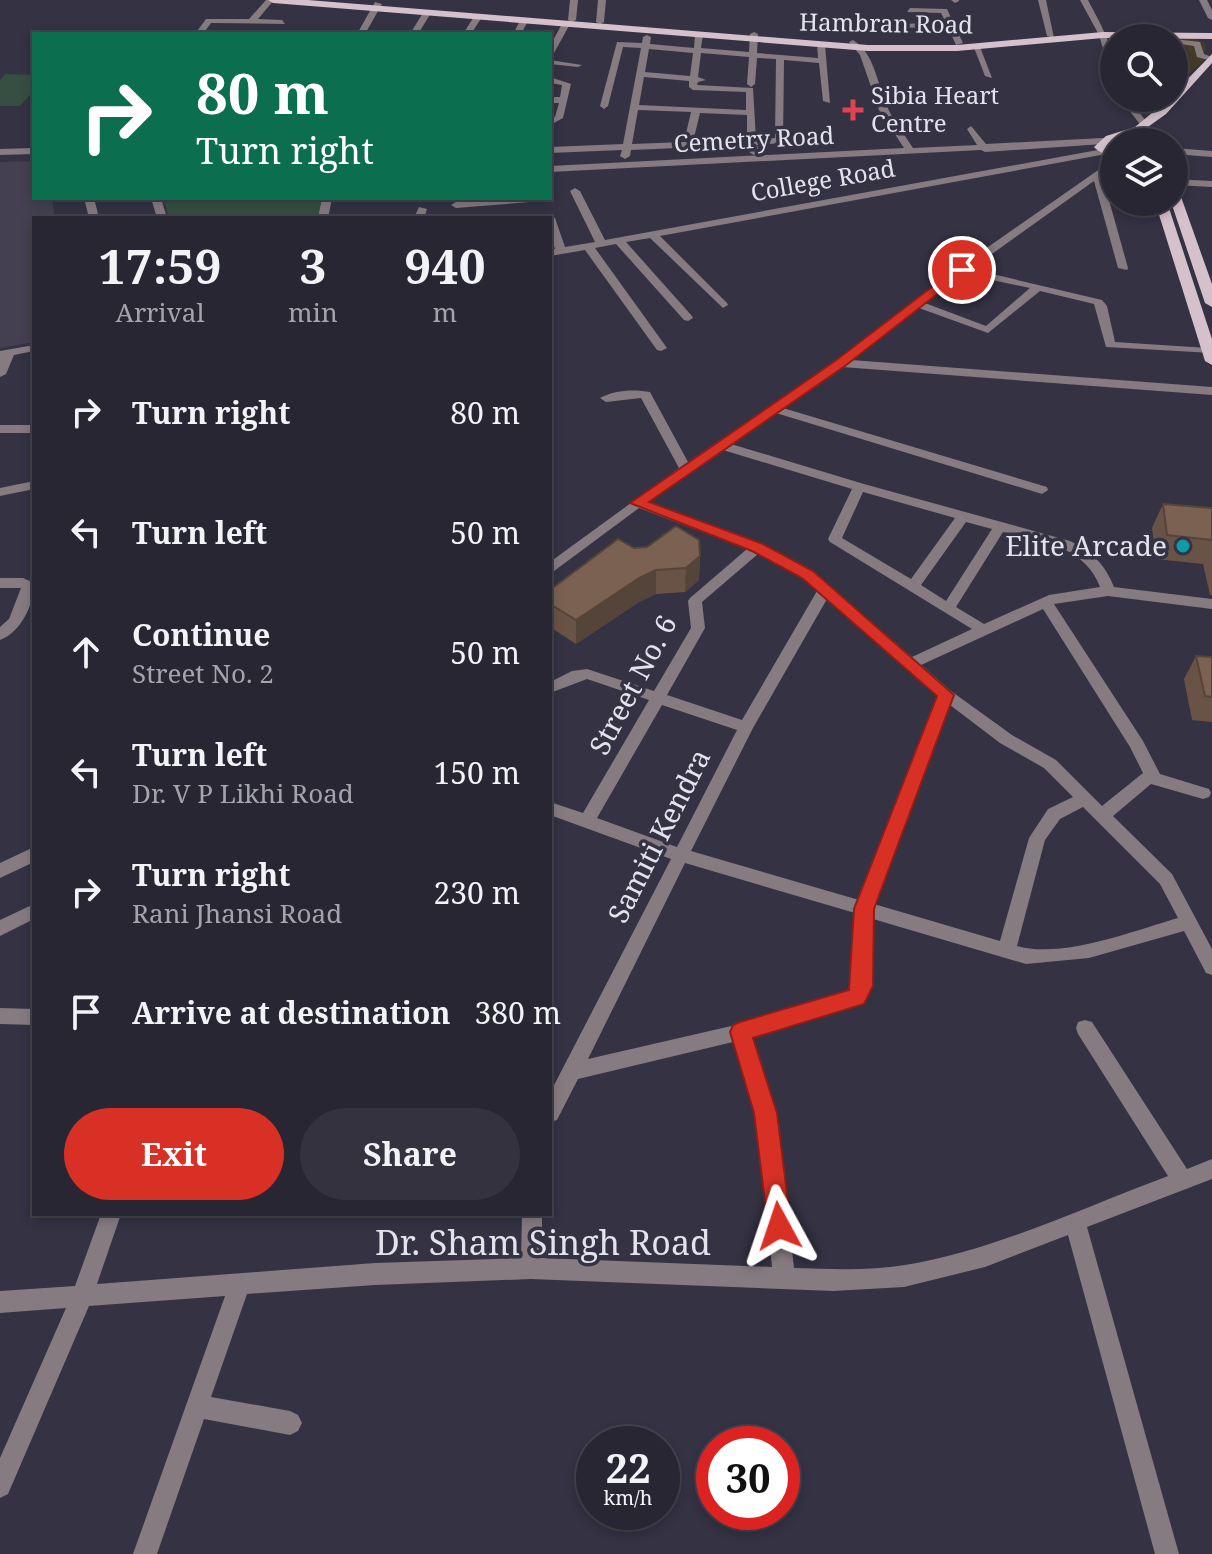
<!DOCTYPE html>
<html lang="en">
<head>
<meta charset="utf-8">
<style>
	body { margin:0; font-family:"Noto Serif",serif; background:#33323e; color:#f1f3f6; height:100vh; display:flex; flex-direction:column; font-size:30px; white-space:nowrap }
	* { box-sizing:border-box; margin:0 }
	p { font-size:26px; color:#a4a5ac }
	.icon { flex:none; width:44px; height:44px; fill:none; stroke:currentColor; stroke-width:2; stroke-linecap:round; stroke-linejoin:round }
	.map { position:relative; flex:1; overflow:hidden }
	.sheet { position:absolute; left:32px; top:216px; width:520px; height:1000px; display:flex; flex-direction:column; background:#272632; border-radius:0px; box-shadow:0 4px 12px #0003,0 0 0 2px #43434d }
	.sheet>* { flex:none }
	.banner { position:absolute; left:32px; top:32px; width:520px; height:168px; border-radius:0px; box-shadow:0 4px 12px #0003,0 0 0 2px #43434d; background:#0b6e4f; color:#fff; overflow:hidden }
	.buttons { position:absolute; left:1100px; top:24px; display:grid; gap:16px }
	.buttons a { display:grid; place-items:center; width:88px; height:88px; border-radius:50%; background:#272632; box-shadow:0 4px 12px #0003,0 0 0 2px #43434d; font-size:40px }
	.speed { position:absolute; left:576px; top:1426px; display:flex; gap:16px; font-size:40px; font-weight:700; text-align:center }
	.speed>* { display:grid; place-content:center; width:104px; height:104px; border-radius:50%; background:#272632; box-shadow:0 4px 12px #0003,0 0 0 2px #43434d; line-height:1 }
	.speed small { font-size:20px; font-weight:400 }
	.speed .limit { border:12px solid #d22; background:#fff; color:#111 }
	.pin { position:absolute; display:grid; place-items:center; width:68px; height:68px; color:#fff; margin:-34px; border:4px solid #fff; border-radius:50%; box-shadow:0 2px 8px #0007 }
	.me { position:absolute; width:88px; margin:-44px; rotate:355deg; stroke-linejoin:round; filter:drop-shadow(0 0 6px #0008) }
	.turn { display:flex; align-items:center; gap:28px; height:168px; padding:0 32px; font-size:36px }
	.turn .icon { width:104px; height:104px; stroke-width:2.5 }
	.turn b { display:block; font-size:56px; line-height:68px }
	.eta { display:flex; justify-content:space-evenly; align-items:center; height:136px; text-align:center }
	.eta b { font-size:48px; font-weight:700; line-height:56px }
	.cta { display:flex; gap:16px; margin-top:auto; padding:16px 32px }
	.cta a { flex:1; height:92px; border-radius:48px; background:#d93025; color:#fff; font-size:32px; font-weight:700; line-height:92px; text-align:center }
	.cta a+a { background:#33323e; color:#f1f3f6 }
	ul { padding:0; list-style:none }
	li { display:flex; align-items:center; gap:24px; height:120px; padding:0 32px }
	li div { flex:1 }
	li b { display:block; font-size:30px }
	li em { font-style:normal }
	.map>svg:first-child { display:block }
	.commercial { fill:#453b2a }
	.education { fill:#454051 }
	.green { fill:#364f42 }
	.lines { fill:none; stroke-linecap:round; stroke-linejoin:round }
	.minor { fill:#857b80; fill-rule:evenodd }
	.major { fill:#d5c1cb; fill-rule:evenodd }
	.wall { fill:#695346 }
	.shaded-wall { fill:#554439 }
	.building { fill:#7a6151; stroke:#554439; stroke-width:2 }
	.route { fill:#d93025; stroke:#8d1f18; stroke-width:2 }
	.health-dot { fill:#e0444e; stroke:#343243; stroke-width:3 }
	.culture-dot { fill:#0f9aa8; stroke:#343243; stroke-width:3 }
	.labels { text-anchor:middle; stroke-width:7; stroke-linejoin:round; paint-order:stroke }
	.far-street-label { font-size:24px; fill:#e3e3ee; stroke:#343243 }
	.far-poi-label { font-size:24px; fill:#e3e3ee; stroke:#343243; text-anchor:start }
	.poi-label { font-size:28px; fill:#e3e3ee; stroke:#343243; text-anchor:end }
	.street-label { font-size:28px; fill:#e3e3ee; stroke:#343243 }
	.near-street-label { font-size:34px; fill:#e3e3ee; stroke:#343243 }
</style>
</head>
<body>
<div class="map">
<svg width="1212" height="1554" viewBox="0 0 1212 1554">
	<rect width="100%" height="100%" fill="#343243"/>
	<polygon class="commercial" points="1109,36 1188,37 1206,43 1204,60 1174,88 1174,38 1114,38 1114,48"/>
	<polygon class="education" points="34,161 34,198 52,198 55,218 34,218 34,342 0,348 0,162"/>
	<g class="green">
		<polygon points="5,74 34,75 34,90 20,106 0,106 0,80"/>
		<polygon points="163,198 323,198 318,215 190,218 169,218"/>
	</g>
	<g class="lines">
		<g class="minor">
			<polygon points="266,0 274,0 258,19 282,20 285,24 211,23 203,34 195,34 206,19 249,19"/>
			<polygon points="570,0 578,0 576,20 572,22 568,20"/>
			<polygon points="598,0 606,0 604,22 600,24 596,22"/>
			<polygon points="951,0 959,0 959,1 955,3"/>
			<polygon points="1038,0 1046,0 1054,38 1047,36"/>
			<path d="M1080 0H1088C1101 25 1114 46 1114 74L1110 72 1099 35Z"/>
			<polygon points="1199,0 1207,0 1212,10 1212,20 1208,18"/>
			<polygon points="375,2 382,4 365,34 357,34"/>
			<polygon points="910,8 947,9 963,43 956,45 948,27 829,29 825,27 829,25 946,23 941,13 907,12"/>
			<polygon points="424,11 431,13 418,34 410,34"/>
			<polygon points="475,15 482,17 471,34 463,34"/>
			<polygon points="521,19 528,21 521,34 513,34"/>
			<polygon points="563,22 570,24 554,53 550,55 550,46"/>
			<path d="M754 32 758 34 757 53 818 58 817 45 821 43 825 45 830 103 823 101 819 63 784 60 783 143 757 145 759 152 754 155 749 152 748 145 631 150 630 156 625 159 620 156 622 150 550 153V147L623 144 641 48 623 47 608 106 604 109 600 106 617 42 642 43 643 37 647 35 651 37 650 44 694 48 695 35 699 33 703 35 701 48 749 52 750 34ZM649 49 693 53 690 76 645 72ZM701 53 749 57 747 84 751 87 755 84 757 58 776 59 775 138 756 139 753 88 697 85 698 82 706 80 698 77ZM644 77 689 81V87L693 90 746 92V110L639 105ZM638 110 691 112 684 142 632 144ZM700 113 747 115V139L693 142Z"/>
			<polygon points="1174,39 1200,42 1204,54 1212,57 1212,61 1197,57 1194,46 1174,43"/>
			<path d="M853 40C879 56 877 95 894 119L930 117 934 120 930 123 897 124 913 148 977 145 967 129 971 126 986 144 1103 138 1108 141 1103 144 985 152 981 150 550 172V166L904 148 879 110 860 55 849 42Z"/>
			<polygon points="973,45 980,47 992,78 985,76"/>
			<polygon points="550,60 582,65 578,67 550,64"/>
			<polygon points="550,77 571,84 563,118 550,125 550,119 555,117 559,103 550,103 550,97 560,97 562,85 550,83"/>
			<polygon points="1120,98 1128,98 1149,125 1148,127 1142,127"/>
			<polygon points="34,148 34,154 0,155 0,149"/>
			<polygon points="1174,148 1212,151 1212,157 1174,154"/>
			<polygon points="1103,149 1106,150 1106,154 660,236 727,303 728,305 723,308 650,238 626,242 692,316 693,318 688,321 684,320 616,244 595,248 667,348 661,351 657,350 585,250 550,256 550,250 555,249 550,233 550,218 545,218 547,216 555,218 565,247 595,242 570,191 575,188 580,191 605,240"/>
			<path d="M1114 159V166L1102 175 1128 268 1127 270 1118 268 1094 181 971 269 1102 300 1107 306 1115 342 1208 348 1212 349V353L1106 347 1094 304 1040 291 988 333 919 308 851 360 1212 387V395L842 367 783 408 1047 487 1048 490 1042 494 776 413 731 444 864 484 1070 541C1092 552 1105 564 1114 587L1212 599V609L1108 596 1054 604 1143 741 1160 774 1209 789 1211 793 1209 797 1203 799 1151 784 1113 816 1172 874 1212 949V975L1206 973 1184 931 1089 958 1026 964 873 919 871 986 864 1004 751 1037 778 1127 794 1268C830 1269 869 1271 905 1265 995 1250 1082 1208 1168 1176L1078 1034 1076 1028 1078 1022 1085 1020 1092 1022 1187 1169 1212 1159V1179L1087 1227 1179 1554H1155L1068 1235 985 1267 904 1287 833 1291 531 1279 375 1285 247 1294 211 1397 290 1411 298 1415 302 1423 298 1431 290 1435 204 1419 157 1554H133L225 1296 89 1306 8 1494 0 1498V1458L66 1308 0 1313V1291L75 1286 101 1214H121L97 1284 375 1263 521 1258 522 1214H542V1258L772 1267 758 1127 733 1042 578 1079 557 1120 550 1122V1093L671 859 550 815V802L583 813 649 700 587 679 550 693V682L572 671 587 669 654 691 691 628 688 601 690 598 747 549 639 508 550 574V562L679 468 641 398 606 402 600 398C614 390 634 389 650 392L688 462 836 361 958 268ZM964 274 1030 288 986 326 925 303ZM723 450 852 489 828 539 830 542 972 629 912 657 813 572 762 545 647 502ZM863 492 955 518 911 579 842 538ZM966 522 992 529 946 601 921 585ZM1003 532C1041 541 1085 546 1100 587L1049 595 984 624 956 607ZM758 554 803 578 817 591 742 720 667 695 705 628 702 602ZM827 599 938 696 859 900 691 851 753 728ZM1043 609 1130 747 1143 773 1102 806 1056 760 1012 735 951 691 921 665ZM662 705 737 730 677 847 597 818ZM950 705 1000 743 1044 768 1073 797 1048 809 1029 838 1000 941 874 904ZM1083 807 1160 884 1178 918C1133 931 1062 959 1017 946L1045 840 1060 819ZM685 863 855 913 853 986 850 992 740 1024 588 1059Z"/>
			<polygon points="1174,179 1212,181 1212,187 1174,185"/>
			<polygon points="84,198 94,198 99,218 89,218"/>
			<polygon points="151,198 161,198 167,218 157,218"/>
			<polygon points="322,198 332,198 328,218 318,218"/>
			<polygon points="507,198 548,198 543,201 456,208 451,205 456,202"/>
			<polygon points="419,207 427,209 424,218 414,218"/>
			<polygon points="34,345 34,351 14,355 6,374 0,377 0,351"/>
			<rect x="0" y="425" width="34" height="8"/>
			<polygon points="34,481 34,489 0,496 0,488"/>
			<path d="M0 578H23L34 583C34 605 21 632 0 640V627L9 619 21 588H0Z"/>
			<polygon points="34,847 34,862 0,878 0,863"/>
			<polygon points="34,904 34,919 0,936 0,920"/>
			<polygon points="0,1008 34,1009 34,1025 0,1024"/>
		</g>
		<g class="major">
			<polygon points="268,0 308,0 868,45 957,45 1103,32 1212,33 1212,39 1103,38 957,51 868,51 273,3"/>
			<polygon points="1212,54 1212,63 1166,114 1138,134 1160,142 1118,140 1106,146 1114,152 1114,161 1096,149 1094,147 1106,136 1135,127 1170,98 1174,98 1174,93"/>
			<polygon points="1174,190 1180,194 1212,284 1212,307 1205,303 1171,202 1174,202"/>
			<polygon points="1155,202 1167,202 1212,339 1212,365 1205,361"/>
		</g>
	</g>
	<g class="wall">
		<polygon points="1163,504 1212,508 1212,595 1210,595 1203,564 1156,559 1152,528"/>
		<polygon points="700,556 699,580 685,592 656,594 639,602 576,644 550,627 550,590"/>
		<polygon points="1196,656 1212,657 1212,722 1192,720 1184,679"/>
	</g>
	<g class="shaded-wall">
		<polygon points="700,556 699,580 685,592 686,568"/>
		<polygon points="656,570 656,594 639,602 576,644 576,620 639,578"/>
	</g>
	<g class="building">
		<polygon points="1163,504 1212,508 1212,540 1167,535"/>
		<polygon points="676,526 699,540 700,556 686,568 656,570 639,578 576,620 550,604 550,590 618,539 634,548 647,547"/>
		<polygon points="1196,656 1212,657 1212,697 1205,696"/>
	</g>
	<polygon class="route" points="958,267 968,270 845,366 649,502 763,544 813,571 954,695 874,909 873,986 864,1004 753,1038 777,1113 791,1226 788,1234 779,1237 771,1234 768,1226 754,1113 730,1032 733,1025 740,1022 849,990 854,909 937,696 802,578 752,551 630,503 835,361"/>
	<path class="health-dot" d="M849 98h8v8h8v8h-8v8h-8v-8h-8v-8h8z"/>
	<circle class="culture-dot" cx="1183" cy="546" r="8"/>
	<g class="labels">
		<g class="far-street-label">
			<text transform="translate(886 24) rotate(1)" y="8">Hambran Road</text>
			<text transform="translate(754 140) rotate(-3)" y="8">Cemetry Road</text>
			<text transform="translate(823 181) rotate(-10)" y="8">College Road</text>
		</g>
		<g class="far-poi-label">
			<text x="871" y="104">Sibia Heart<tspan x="871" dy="28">Centre</tspan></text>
		</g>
		<g class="poi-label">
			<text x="1167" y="556">Elite Arcade</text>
		</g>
		<g class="street-label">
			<text transform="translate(633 685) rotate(-62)" y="10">Street No. 6</text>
			<text transform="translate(659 836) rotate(-63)" y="10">Samiti Kendra</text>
		</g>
		<g class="near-street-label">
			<text x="543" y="1255">Dr. Sham Singh Road</text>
		</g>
	</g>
</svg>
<div class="buttons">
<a><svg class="icon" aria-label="search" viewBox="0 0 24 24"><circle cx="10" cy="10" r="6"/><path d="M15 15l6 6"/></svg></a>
<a><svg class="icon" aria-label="layers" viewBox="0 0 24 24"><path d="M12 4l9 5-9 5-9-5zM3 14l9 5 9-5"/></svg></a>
</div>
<div class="speed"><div>22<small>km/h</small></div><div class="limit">30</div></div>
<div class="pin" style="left:962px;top:270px;background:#d93025"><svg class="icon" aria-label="arrive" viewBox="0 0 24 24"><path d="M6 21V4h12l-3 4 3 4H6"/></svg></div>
<svg class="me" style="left:779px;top:1226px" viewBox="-20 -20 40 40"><path d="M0-17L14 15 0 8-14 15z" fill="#d93025" stroke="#fff" stroke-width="4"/></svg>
<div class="banner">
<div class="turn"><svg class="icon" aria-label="right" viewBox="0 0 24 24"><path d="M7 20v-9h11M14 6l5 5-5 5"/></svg><div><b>80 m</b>Turn right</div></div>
</div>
<section class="sheet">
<div class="eta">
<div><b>17:59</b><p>Arrival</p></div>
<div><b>3</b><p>min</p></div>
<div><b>940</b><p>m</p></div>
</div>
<ul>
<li><svg class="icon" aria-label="right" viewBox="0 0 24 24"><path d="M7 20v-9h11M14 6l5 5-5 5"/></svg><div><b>Turn right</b></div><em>80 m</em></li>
<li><svg class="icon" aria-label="left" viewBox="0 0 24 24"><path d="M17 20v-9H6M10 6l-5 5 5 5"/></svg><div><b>Turn left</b></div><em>50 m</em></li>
<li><svg class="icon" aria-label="ahead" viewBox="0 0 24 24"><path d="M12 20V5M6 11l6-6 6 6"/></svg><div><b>Continue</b><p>Street No. 2</p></div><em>50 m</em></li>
<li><svg class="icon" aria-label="left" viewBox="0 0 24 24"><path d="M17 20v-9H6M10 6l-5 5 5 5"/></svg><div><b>Turn left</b><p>Dr. V P Likhi Road</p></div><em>150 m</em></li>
<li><svg class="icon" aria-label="right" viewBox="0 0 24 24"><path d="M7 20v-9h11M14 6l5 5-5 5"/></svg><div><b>Turn right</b><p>Rani Jhansi Road</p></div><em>230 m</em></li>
<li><svg class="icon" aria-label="arrive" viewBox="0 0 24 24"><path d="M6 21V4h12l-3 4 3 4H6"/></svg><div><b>Arrive at destination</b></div><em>380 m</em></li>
</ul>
<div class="cta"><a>Exit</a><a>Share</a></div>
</section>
</div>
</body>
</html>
